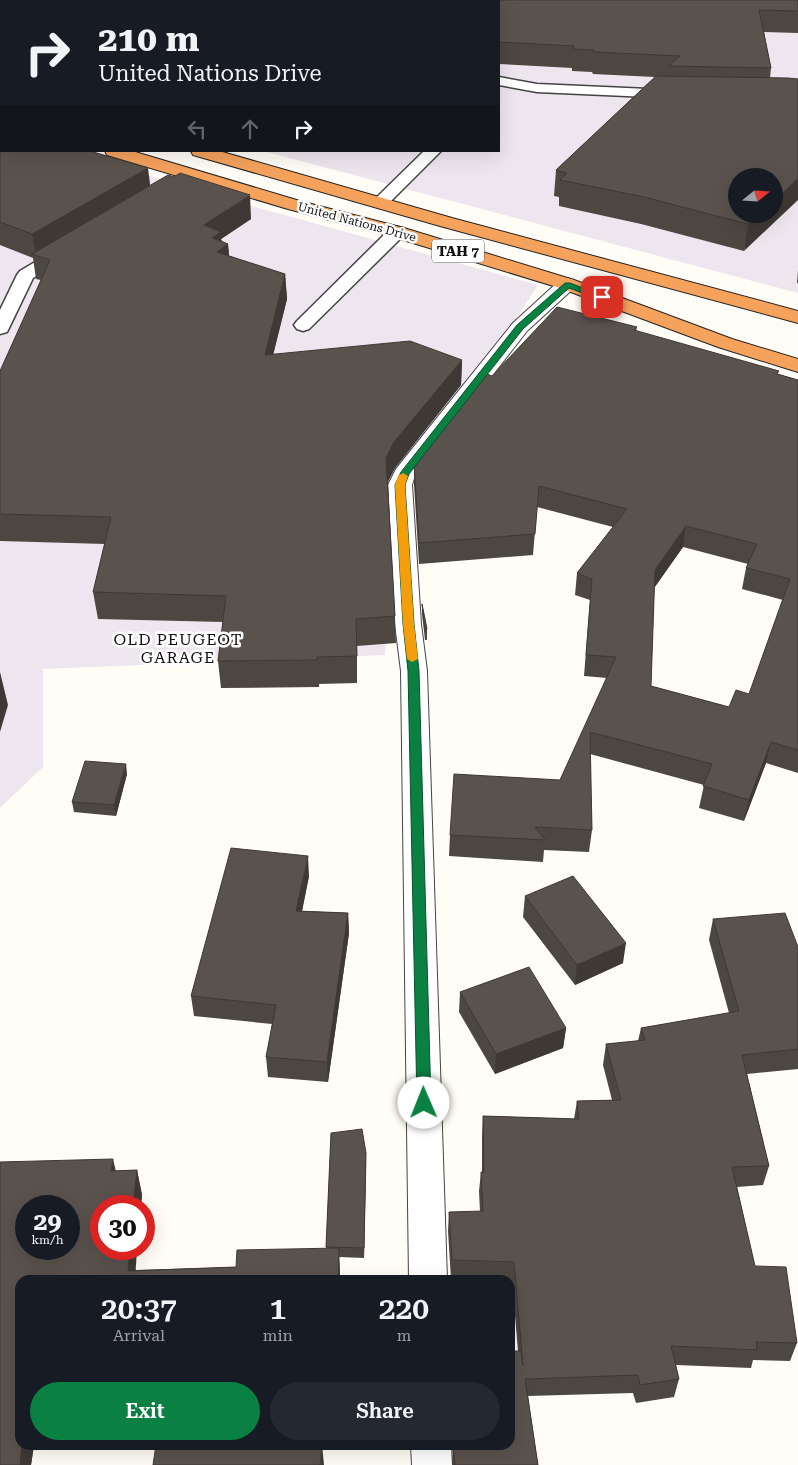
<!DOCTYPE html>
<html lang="en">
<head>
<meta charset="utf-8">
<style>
	body { margin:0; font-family:"Roboto Serif",serif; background:#242831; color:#f1f3f6; height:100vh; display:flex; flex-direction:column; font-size:19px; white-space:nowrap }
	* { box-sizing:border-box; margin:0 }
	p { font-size:16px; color:#9ea1a6 }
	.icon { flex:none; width:28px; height:28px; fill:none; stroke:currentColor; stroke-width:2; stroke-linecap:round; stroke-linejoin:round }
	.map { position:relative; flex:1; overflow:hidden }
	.side { position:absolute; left:15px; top:1275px; width:500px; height:175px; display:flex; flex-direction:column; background:#171b24; border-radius:15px; box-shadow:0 5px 20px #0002 }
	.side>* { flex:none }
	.top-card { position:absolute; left:0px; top:0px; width:500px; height:152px; box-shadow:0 5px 20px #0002; background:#171b24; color:#f1f3f6; overflow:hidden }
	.needle { width:32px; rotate:72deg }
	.controls { position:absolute; left:728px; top:168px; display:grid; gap:10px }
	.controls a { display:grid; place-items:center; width:55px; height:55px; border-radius:50%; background:#171b24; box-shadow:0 5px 20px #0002; font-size:25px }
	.speed { position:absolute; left:15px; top:1195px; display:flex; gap:10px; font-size:25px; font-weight:700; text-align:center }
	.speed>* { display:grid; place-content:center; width:65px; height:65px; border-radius:50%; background:#171b24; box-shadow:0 5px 20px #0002; line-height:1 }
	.speed small { font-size:12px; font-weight:400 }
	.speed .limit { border:8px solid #d22; background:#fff; color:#111 }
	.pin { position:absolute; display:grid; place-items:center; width:42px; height:42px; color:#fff; margin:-21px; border-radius:10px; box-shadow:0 2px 8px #0006 }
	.me { position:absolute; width:55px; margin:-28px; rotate:359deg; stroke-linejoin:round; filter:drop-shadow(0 0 4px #0008) }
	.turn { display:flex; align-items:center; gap:18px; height:105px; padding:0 15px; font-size:22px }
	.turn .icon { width:65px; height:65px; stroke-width:2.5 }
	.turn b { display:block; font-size:35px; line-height:42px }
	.lanes { display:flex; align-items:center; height:48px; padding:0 15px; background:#0003; justify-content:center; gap:25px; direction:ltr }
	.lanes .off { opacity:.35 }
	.eta { display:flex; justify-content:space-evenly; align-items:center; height:85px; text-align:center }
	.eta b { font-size:30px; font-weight:600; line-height:35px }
	.cta { display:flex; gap:10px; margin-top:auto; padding:10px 15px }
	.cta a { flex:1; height:58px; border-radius:30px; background:#0b8043; color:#fff; font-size:20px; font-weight:600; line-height:58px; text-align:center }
	.cta a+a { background:#242831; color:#f1f3f6 }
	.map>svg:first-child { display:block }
	.industrial { fill:#eee6ef; fill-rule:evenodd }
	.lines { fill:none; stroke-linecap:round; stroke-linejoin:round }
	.lane-casing { stroke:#444; stroke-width:3 }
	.street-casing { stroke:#444; stroke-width:2 }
	.highway-casing { stroke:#222; stroke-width:2 }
	.lane { fill:#fff; fill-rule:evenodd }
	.street { fill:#fff; fill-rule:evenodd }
	.highway { fill:#f5a25d; fill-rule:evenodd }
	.wall { fill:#4d4742; fill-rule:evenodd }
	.shaded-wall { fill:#3f3936 }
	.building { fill:#5a524d; stroke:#3f3936; fill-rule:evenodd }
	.route { fill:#0b8043; stroke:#07532c }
	.slow { fill:#f59e0b }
	.labels { text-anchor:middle; stroke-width:5; stroke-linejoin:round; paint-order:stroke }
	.far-street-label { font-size:12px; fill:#111; stroke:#fff }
	.shield { fill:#fff; stroke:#585858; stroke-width:1 }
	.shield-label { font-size:14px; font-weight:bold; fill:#111 }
	.neighbourhood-label { font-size:16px; letter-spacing:1px; fill:#111; stroke:#fff }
</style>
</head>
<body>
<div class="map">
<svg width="798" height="1465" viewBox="0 0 798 1465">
	<rect width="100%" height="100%" fill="#fffdf5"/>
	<g class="industrial">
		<path d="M0 0H798V293L263 151H499V1H1V82ZM736 176H774V214H736Z"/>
		<polygon points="0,130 1,151 70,151 212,195 538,285 391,509 385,655 43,669 43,767 0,808"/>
	</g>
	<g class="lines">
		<defs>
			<g id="lane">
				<polygon points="219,0 233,0 233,1 220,1"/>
				<polygon points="499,77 537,84 671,90 676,91 678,94 676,97 671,98 537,92 499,85"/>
				<polygon points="424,151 441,151 387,205 375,205 373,202 375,199"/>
				<polygon points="397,227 403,228 405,232 403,236 309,329 303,331 297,329 294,325 297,321 391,228"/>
				<polygon points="63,248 69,249 72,253 69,257 33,278 9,328 7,332 0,334 0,310 17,275 20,271 57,249"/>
			</g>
			<g id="street">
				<polygon points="567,278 574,280 577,284 574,288 527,331 415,475 412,485 421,624 427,671 447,1280 409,1280 401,671 395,624 388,485 396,469 513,323 560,280"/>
				<polygon points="411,1445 451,1445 452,1465 412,1465"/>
			</g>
			<g id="highway">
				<rect x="0" y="90" width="1" height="11"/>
				<rect x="0" y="113" width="1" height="11"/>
				<polygon points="105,151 132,151 300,201 404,228 574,280 732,339 798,359 798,372 718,347 560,288 390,236 288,209 107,155"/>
				<polygon points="191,151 219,151 452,218 798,311 798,323 440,226 193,155"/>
			</g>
		</defs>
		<use href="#lane" class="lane-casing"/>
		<use href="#street" class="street-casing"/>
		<use href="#highway" class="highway-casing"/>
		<use href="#lane" class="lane"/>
		<use href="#street" class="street"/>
		<use href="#highway" class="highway"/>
	</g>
	<g class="wall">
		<polygon points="0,0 186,0 186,1 1,1 1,72 0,72"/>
		<polygon points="798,0 798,33 764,32 771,68 770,78 788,78 744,251 641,224 559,206 559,197 554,196 556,170 655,77 593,74 592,72 572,71 572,68 499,64 499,1"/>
		<polygon points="0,125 150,186 251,219 221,239 222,241 228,244 229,256 285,274 287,299 273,354 462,360 461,385 395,468 388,482 395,616 396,643 357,646 357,683 319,684 319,687 221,688 218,661 223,622 98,619 93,592 105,544 0,541 0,371 41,280 36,279 33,258 0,245"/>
		<polygon points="798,270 798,283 797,283"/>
		<path d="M637 327 636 331 798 380V773L766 763 744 821 699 808 704 785 590 754 592 830 589 852 544 850 543 862 449 856 450 835 560 780 607 678 584 676 590 600 575 595 577 573 613 527 537 507 533 555 419 564 414 485V464L492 376ZM683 547 748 564 746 568 742 589 783 600 749 694 729 707 651 686 654 588Z"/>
		<polygon points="422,604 427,629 427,640 425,640 422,614"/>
		<polygon points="127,774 116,816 74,812 72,802"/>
		<polygon points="309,876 302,911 348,913 349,933 328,1082 268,1077 266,1057 272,1024 194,1016 191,996"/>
		<polygon points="525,896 623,963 575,985 523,917"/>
		<polygon points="713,919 798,947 798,1069 747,1074 769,1166 763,1185 737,1187 755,1266 797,1343 790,1361 753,1360 751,1368 676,1365 679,1379 674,1397 636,1403 633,1393 528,1396 538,1465 452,1465 453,1445 510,1445 518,1351 512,1281 451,1279 448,1231 449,1212 480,1212 479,1191 481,1172 482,1172 482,1136 483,1116 574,1119 577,1101 612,1100 603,1065 606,1044 638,1041 641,1028 729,1013 709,940"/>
		<polygon points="460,992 566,1028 563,1048 495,1074 459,1012"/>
		<polygon points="331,1133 366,1163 364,1258 339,1257 340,1280 20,1280 20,1445 34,1445 31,1465 0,1465 0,1162 116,1171 137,1170 142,1195 141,1206 101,1206 136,1270 236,1267 326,1249"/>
	</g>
	<g class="shaded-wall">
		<polygon points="175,0 186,0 186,1 174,1"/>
		<polygon points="148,168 151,192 36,256 32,234"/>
		<polygon points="798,178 798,200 744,251 748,224 759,214 774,214 774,201"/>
		<polygon points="250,195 251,219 221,239 222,248 228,244 230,268 219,276 204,225"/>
		<polygon points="285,274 287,299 267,380 265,355"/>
		<polygon points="462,360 461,385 395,468 386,484 386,458 394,442"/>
		<polygon points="686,526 683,547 652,591 655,570"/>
		<polygon points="0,672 8,705 0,732"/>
		<polygon points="771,742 766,763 744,821 749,800"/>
		<polygon points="126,764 127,774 116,816 114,805"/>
		<polygon points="308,856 309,876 298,931 296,911"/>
		<polygon points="348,913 349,933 328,1082 327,1062"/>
		<polygon points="626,943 623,963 575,985 577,965"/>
		<polygon points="566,1028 563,1048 495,1074 496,1054"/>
		<polygon points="366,1153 366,1163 364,1258 364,1248"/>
		<polygon points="113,1159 119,1184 111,1171"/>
		<polygon points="137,1170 142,1195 141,1206 133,1206"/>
		<polygon points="339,1248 340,1273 340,1280 338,1280"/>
		<polygon points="130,1249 137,1249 135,1280 128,1271"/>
		<polygon points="22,1445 34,1445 31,1465 20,1465"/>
		<polygon points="322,1445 324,1465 320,1465"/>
	</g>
	<g class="building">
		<polygon points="0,0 175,0 174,1 1,1 1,51 0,51"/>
		<polygon points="256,0 798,0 798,11 759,10 771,68 669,66 680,56 594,52 594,50 573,49 574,46 499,42 499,1 255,1"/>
		<polygon points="656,76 788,78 798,79 798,178 774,201 774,176 736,176 736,214 759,214 748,224 644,197 560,180 567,173 556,170"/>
		<polygon points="0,125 1,126 1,151 90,151 148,168 32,234 0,222"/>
		<polygon points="180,173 250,195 204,225 221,232 212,238 228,244 217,252 285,274 265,355 410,341 462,360 394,442 386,458 395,616 356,619 357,656 317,657 317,660 218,661 226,596 93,592 111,517 0,514 0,371 50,260 32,254 168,175 174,177"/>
		<path d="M557 307 637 327 634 330 779 371 777 374 798 380V750L771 742 749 800 703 786 712 764 590 732 592 830 535 827 545 840 450 835 454 774 560 780 616 657 586 655 592 579 577 573 627 509 539 486 535 534 419 543 414 464 417 455 482 372 492 376ZM686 526 757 544 746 568 790 579 749 694 736 690 729 707 651 686 655 570Z"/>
		<polygon points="422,604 427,629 425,630"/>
		<polygon points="85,761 126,764 114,805 72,802"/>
		<polygon points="231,848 308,856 296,911 348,913 327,1062 266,1057 276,1005 191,996"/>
		<polygon points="573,876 626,943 577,965 525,896"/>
		<polygon points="785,913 798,947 798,1049 742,1055 769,1166 732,1167 755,1266 786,1267 797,1343 756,1342 757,1350 671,1346 679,1379 640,1385 638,1375 525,1379 538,1465 455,1465 453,1450 455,1448 455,1445 510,1445 510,1351 521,1351 523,1366 514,1262 452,1260 449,1212 483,1211 481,1172 484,1172 483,1116 579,1119 577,1101 621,1100 606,1044 645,1040 641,1028 739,1011 713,919"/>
		<polygon points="529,967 566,1028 496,1054 460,992"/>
		<polygon points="362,1129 366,1153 364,1248 326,1247 331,1133"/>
		<path d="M113 1159 111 1171 137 1170 133 1206H101V1249H130L128 1271 236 1267 237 1250 339 1248 338 1280H20V1445H22L20 1465H0V1162ZM26 1206H69V1249H26Z"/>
		<polygon points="156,1445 322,1445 320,1465 153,1465"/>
	</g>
	<polygon class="route" points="565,283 570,283 606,297 599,299 569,288 523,329 409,474 405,485 414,624 419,671 431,1103 429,1108 424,1109 419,1108 417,1103 408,671 403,624 395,485 401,472 517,325"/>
	<polygon class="slow" points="403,473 408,476 405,485 414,624 418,659 412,662 407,659 403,624 395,485 398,476"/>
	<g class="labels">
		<g class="far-street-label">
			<text transform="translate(357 222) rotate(15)" y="4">United Nations Drive</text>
		</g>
		<rect class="shield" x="432" y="239.5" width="52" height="23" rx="4"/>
		<g class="shield-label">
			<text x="458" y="256">TAH 7</text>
		</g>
		<g class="neighbourhood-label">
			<text x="178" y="645">OLD PEUGEOT<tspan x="178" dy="18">GARAGE</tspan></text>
		</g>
	</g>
</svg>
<div class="controls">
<a><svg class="needle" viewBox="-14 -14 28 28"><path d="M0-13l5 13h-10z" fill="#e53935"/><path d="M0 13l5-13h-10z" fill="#9ea1a6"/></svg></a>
</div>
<div class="speed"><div>29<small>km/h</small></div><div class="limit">30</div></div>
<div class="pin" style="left:602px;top:297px;background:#d93025"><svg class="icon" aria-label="arrive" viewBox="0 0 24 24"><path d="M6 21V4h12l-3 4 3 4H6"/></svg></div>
<svg class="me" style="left:424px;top:1103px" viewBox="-20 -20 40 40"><circle r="19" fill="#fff"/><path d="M0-13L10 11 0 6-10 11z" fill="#0b8043"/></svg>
<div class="top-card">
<div class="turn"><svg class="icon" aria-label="right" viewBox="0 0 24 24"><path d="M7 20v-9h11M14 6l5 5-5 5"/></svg><div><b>210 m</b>United Nations Drive</div></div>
<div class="lanes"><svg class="icon off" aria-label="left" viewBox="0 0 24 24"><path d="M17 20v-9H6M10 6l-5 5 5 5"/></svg><svg class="icon off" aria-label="ahead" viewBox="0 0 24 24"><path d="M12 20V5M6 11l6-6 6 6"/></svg><svg class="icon" aria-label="right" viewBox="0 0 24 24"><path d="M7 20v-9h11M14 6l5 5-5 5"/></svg></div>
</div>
<section class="side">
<div class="eta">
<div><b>20:37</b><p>Arrival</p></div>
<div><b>1</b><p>min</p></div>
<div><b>220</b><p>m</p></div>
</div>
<div class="cta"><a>Exit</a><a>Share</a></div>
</section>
</div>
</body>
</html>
